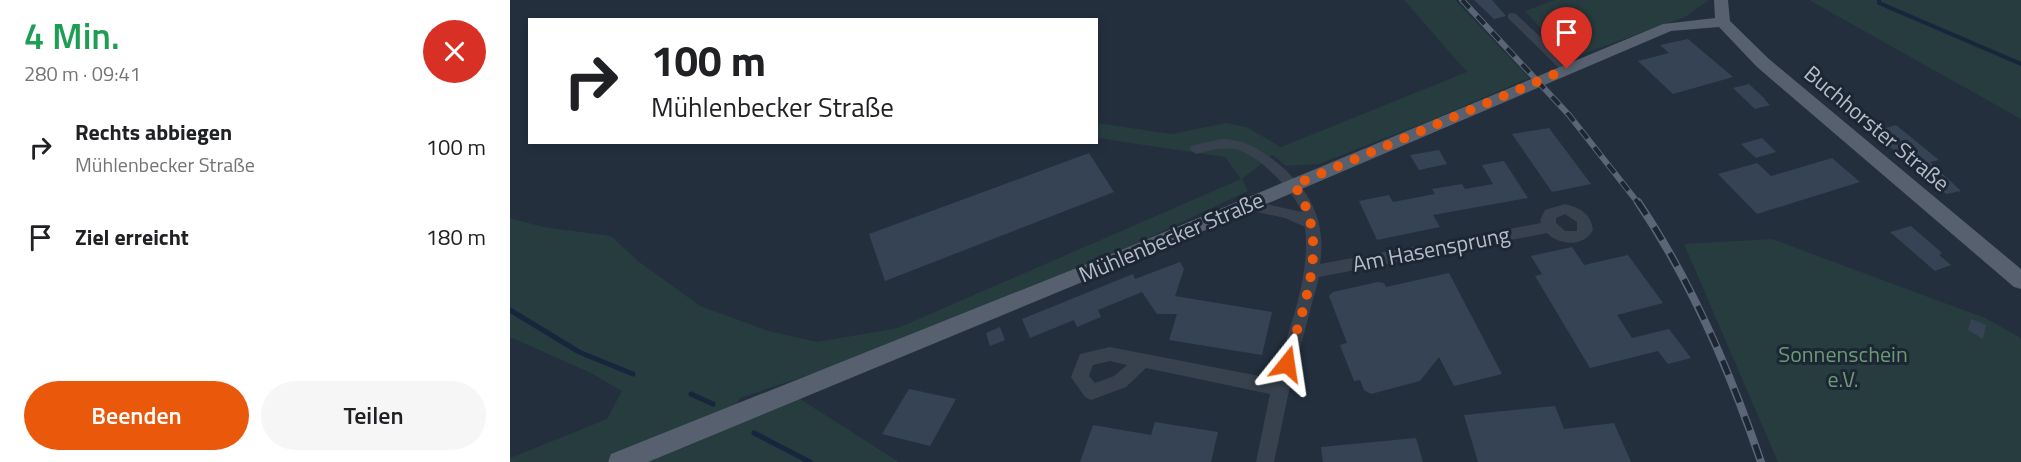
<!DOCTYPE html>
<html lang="de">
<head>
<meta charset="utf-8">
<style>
	body { margin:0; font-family:"Titillium Web",sans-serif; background:#f6f6f6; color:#202124; height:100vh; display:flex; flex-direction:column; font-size:22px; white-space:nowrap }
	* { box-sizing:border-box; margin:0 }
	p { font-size:20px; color:#757577 }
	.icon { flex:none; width:33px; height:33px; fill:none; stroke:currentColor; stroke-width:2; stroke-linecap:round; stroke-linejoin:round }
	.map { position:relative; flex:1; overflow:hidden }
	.panel { display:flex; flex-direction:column; background:#fff; width:510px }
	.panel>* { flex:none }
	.guide { position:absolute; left:18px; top:18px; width:570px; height:126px; border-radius:0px; box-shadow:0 3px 9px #0003; background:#fff; color:#202124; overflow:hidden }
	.pin { position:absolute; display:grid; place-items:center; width:51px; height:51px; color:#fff; margin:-62px -26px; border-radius:50% 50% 50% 0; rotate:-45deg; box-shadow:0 0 6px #0007 }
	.pin .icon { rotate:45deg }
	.me { position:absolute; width:66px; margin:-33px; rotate:15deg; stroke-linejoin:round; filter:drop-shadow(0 0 4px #0008) }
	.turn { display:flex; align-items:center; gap:21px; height:126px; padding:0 24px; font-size:27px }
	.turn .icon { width:78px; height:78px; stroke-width:2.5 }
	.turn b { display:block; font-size:42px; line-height:51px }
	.round { display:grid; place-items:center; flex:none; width:63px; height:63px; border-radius:32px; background:#f6f6f6 }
	.overview { display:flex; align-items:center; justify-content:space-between; height:102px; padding:0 24px }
	h1 { font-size:36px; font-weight:600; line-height:45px; color:#1e9e55 }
	.button { display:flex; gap:12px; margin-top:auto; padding:12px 24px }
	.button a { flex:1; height:69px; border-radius:36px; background:#ea580c; color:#fff; font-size:24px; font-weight:600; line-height:69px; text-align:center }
	.button a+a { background:#f6f6f6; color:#202124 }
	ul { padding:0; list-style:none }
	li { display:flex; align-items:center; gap:18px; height:90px; padding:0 24px }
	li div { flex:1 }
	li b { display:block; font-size:22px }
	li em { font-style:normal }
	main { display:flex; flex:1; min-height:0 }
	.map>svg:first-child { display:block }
	.green { fill:#263c3f }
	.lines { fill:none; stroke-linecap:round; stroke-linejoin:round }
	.stream-far1 { stroke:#17263c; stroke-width:4 }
	.stream { stroke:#17263c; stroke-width:5 }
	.building { fill:#364354 }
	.minor { fill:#38414e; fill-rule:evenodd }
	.major { fill:#56606e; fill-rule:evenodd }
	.rail-far1-casing { stroke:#5a6575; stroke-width:6 }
	.rail-casing { stroke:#5a6575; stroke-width:8 }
	.rail-far1 { stroke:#1d2633; stroke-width:4; stroke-dasharray:11; stroke-linecap:butt }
	.rail { stroke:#1d2633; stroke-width:5; stroke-dasharray:15; stroke-linecap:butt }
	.route { stroke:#ea580c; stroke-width:10; stroke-dasharray:0 18 }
	.labels { text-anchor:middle; stroke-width:6; stroke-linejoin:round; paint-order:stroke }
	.street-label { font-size:22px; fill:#b4bcc9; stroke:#1d2633 }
	.park-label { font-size:22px; fill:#6b9a76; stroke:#1d2633 }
</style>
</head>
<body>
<main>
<section class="panel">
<div class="overview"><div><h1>4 Min.</h1><p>280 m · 09:41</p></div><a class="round" style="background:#d93025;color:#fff"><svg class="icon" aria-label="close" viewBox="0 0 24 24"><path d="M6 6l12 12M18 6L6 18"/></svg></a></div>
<ul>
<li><svg class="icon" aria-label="right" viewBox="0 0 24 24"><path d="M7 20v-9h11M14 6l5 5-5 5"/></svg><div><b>Rechts abbiegen</b><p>Mühlenbecker Straße</p></div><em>100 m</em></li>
<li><svg class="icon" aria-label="arrive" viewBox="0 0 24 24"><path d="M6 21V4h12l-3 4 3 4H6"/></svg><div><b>Ziel erreicht</b></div><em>180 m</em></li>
</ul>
<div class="button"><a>Beenden</a><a>Teilen</a></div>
</section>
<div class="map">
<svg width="1511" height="462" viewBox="0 0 1511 462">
	<rect width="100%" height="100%" fill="#242f3e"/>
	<g class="green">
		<polygon points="894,0 945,0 1019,78 924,119 809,164 776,166 763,155 732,179 738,191 598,257 355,356 230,398 215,425 287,397 389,462 0,462 0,458 97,419 112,391 79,372 0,337 0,218 33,227 101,236 128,261 190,306 259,331 307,342 388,328 731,179 715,157 587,138 587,123 661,134 716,123 736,127 771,147 957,72"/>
		<polygon points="1045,0 1199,0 1175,17 1059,59 1015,11"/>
		<polygon points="1299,0 1511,0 1511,119"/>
		<polygon points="1262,239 1475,318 1511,338 1511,462 1268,462 1174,244"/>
	</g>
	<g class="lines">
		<polyline class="stream-far1" points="1369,0 1369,3 1511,64"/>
		<g class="stream">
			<polyline points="0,310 69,352 123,374"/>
			<polyline points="181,394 203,404"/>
			<polyline points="244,433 300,462"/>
		</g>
	</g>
	<g class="building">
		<polygon points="964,0 982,0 996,16 984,19"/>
		<polygon points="1178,39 1223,77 1163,94 1128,61 1159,53 1150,45"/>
		<polygon points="1239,84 1255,99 1254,99 1260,105 1245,109 1223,88"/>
		<polygon points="1386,125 1429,160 1420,162 1451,191 1436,194 1407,166 1404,167 1362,132"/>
		<polygon points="1039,128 1081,184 1042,192 1002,134"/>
		<polygon points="1252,138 1266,152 1246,158 1231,144"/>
		<polygon points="929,150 937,164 909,170 900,155"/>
		<polygon points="579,153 604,192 375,281 359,234"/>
		<polygon points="1322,158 1350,182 1247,214 1208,174 1247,163 1261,176"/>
		<polygon points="994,161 1018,198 923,215 930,227 867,240 849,201 879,195 883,202 925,194 922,189 952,184 955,189 983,184 972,165"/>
		<polygon points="1401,226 1432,253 1429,255 1441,265 1425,271 1380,232"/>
		<polygon points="1062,247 1074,265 1118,255 1153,303 1107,315 1122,338 1159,329 1181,358 1158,364 1148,351 1080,368 1025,276 1032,274 1021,256"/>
		<polygon points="670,262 674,269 665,296 762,312 752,355 659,340 667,314 647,314 632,292 588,310 591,317 567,327 564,320 520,338 512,319 623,274 625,279"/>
		<polygon points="939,273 992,374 944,386 929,357 910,381 861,394 854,390 850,380 844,381 830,345 837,343 819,296 823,292 868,282 874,283 876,287"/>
		<polygon points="1461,319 1476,325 1473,339 1458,330"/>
		<polygon points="490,327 495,340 480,346 476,333"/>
		<polygon points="399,389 446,399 420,446 372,434"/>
		<polygon points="1045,406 1054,429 1104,423 1121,462 968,462 954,415"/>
		<polygon points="645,422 708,432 701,462 570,462 583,425 641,435"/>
		<polygon points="906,438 913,462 813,462 811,447"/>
	</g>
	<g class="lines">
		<g class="minor">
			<polygon points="1002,13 1006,14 1061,66 1063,69 1061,72 1053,72 998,18 998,14"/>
			<path d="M711 139C733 139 748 148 765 161 799 188 817 220 810 264L1031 223 1030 220 1035 210 1055 204C1070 208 1081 213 1083 230 1074 247 1050 246 1037 233L809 277 780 386 764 462H746L760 394 636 368 616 387 581 400 575 397 561 377 570 354 600 347 764 379C778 330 801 279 795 227L775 218 733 209 731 205 738 200 792 212C783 190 747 153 724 149 711 147 698 151 686 154L679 149 681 146ZM1055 214 1067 222V231H1055L1046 223V218ZM600 361 617 365 604 376 585 383 579 376 583 365Z"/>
		</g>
		<polygon class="major" points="1204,0 1218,0 1220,21 1259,59 1511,269 1511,289 1504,287 1247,67 1209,27 1161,31 623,261 138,462 98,462 101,454 609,251 1153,24 1205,18"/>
		<defs>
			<polyline id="rail-far1" points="952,0 1059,115 1129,204"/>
			<path id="rail" d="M1128 202C1182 282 1220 371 1251 462"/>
		</defs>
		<use href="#rail-far1" class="rail-far1-casing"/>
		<use href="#rail" class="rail-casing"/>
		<use href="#rail-far1" class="rail-far1"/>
		<use href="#rail" class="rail"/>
	</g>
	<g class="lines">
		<path class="route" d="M777 364C793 305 823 241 784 185L1057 69"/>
	</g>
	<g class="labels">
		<g class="street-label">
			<text transform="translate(1367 128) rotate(40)" y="8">Buchhorster Straße</text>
			<text transform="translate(661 237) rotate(-23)" y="8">Mühlenbecker Straße</text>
			<text transform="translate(921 249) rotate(-11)" y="8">Am Hasensprung</text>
		</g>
		<g class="park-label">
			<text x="1333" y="362">Sonnenschein<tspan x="1333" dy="25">e.V.</tspan></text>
		</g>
	</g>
</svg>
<div class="pin" style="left:1057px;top:69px;background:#d93025"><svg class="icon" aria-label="arrive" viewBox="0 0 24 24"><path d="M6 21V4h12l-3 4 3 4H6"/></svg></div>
<svg class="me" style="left:777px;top:364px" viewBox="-20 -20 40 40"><path d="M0-17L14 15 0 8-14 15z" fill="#ea580c" stroke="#fff" stroke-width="4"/></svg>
<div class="guide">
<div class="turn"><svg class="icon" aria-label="right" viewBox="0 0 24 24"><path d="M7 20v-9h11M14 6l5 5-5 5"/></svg><div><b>100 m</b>Mühlenbecker Straße</div></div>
</div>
</div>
</main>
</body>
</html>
